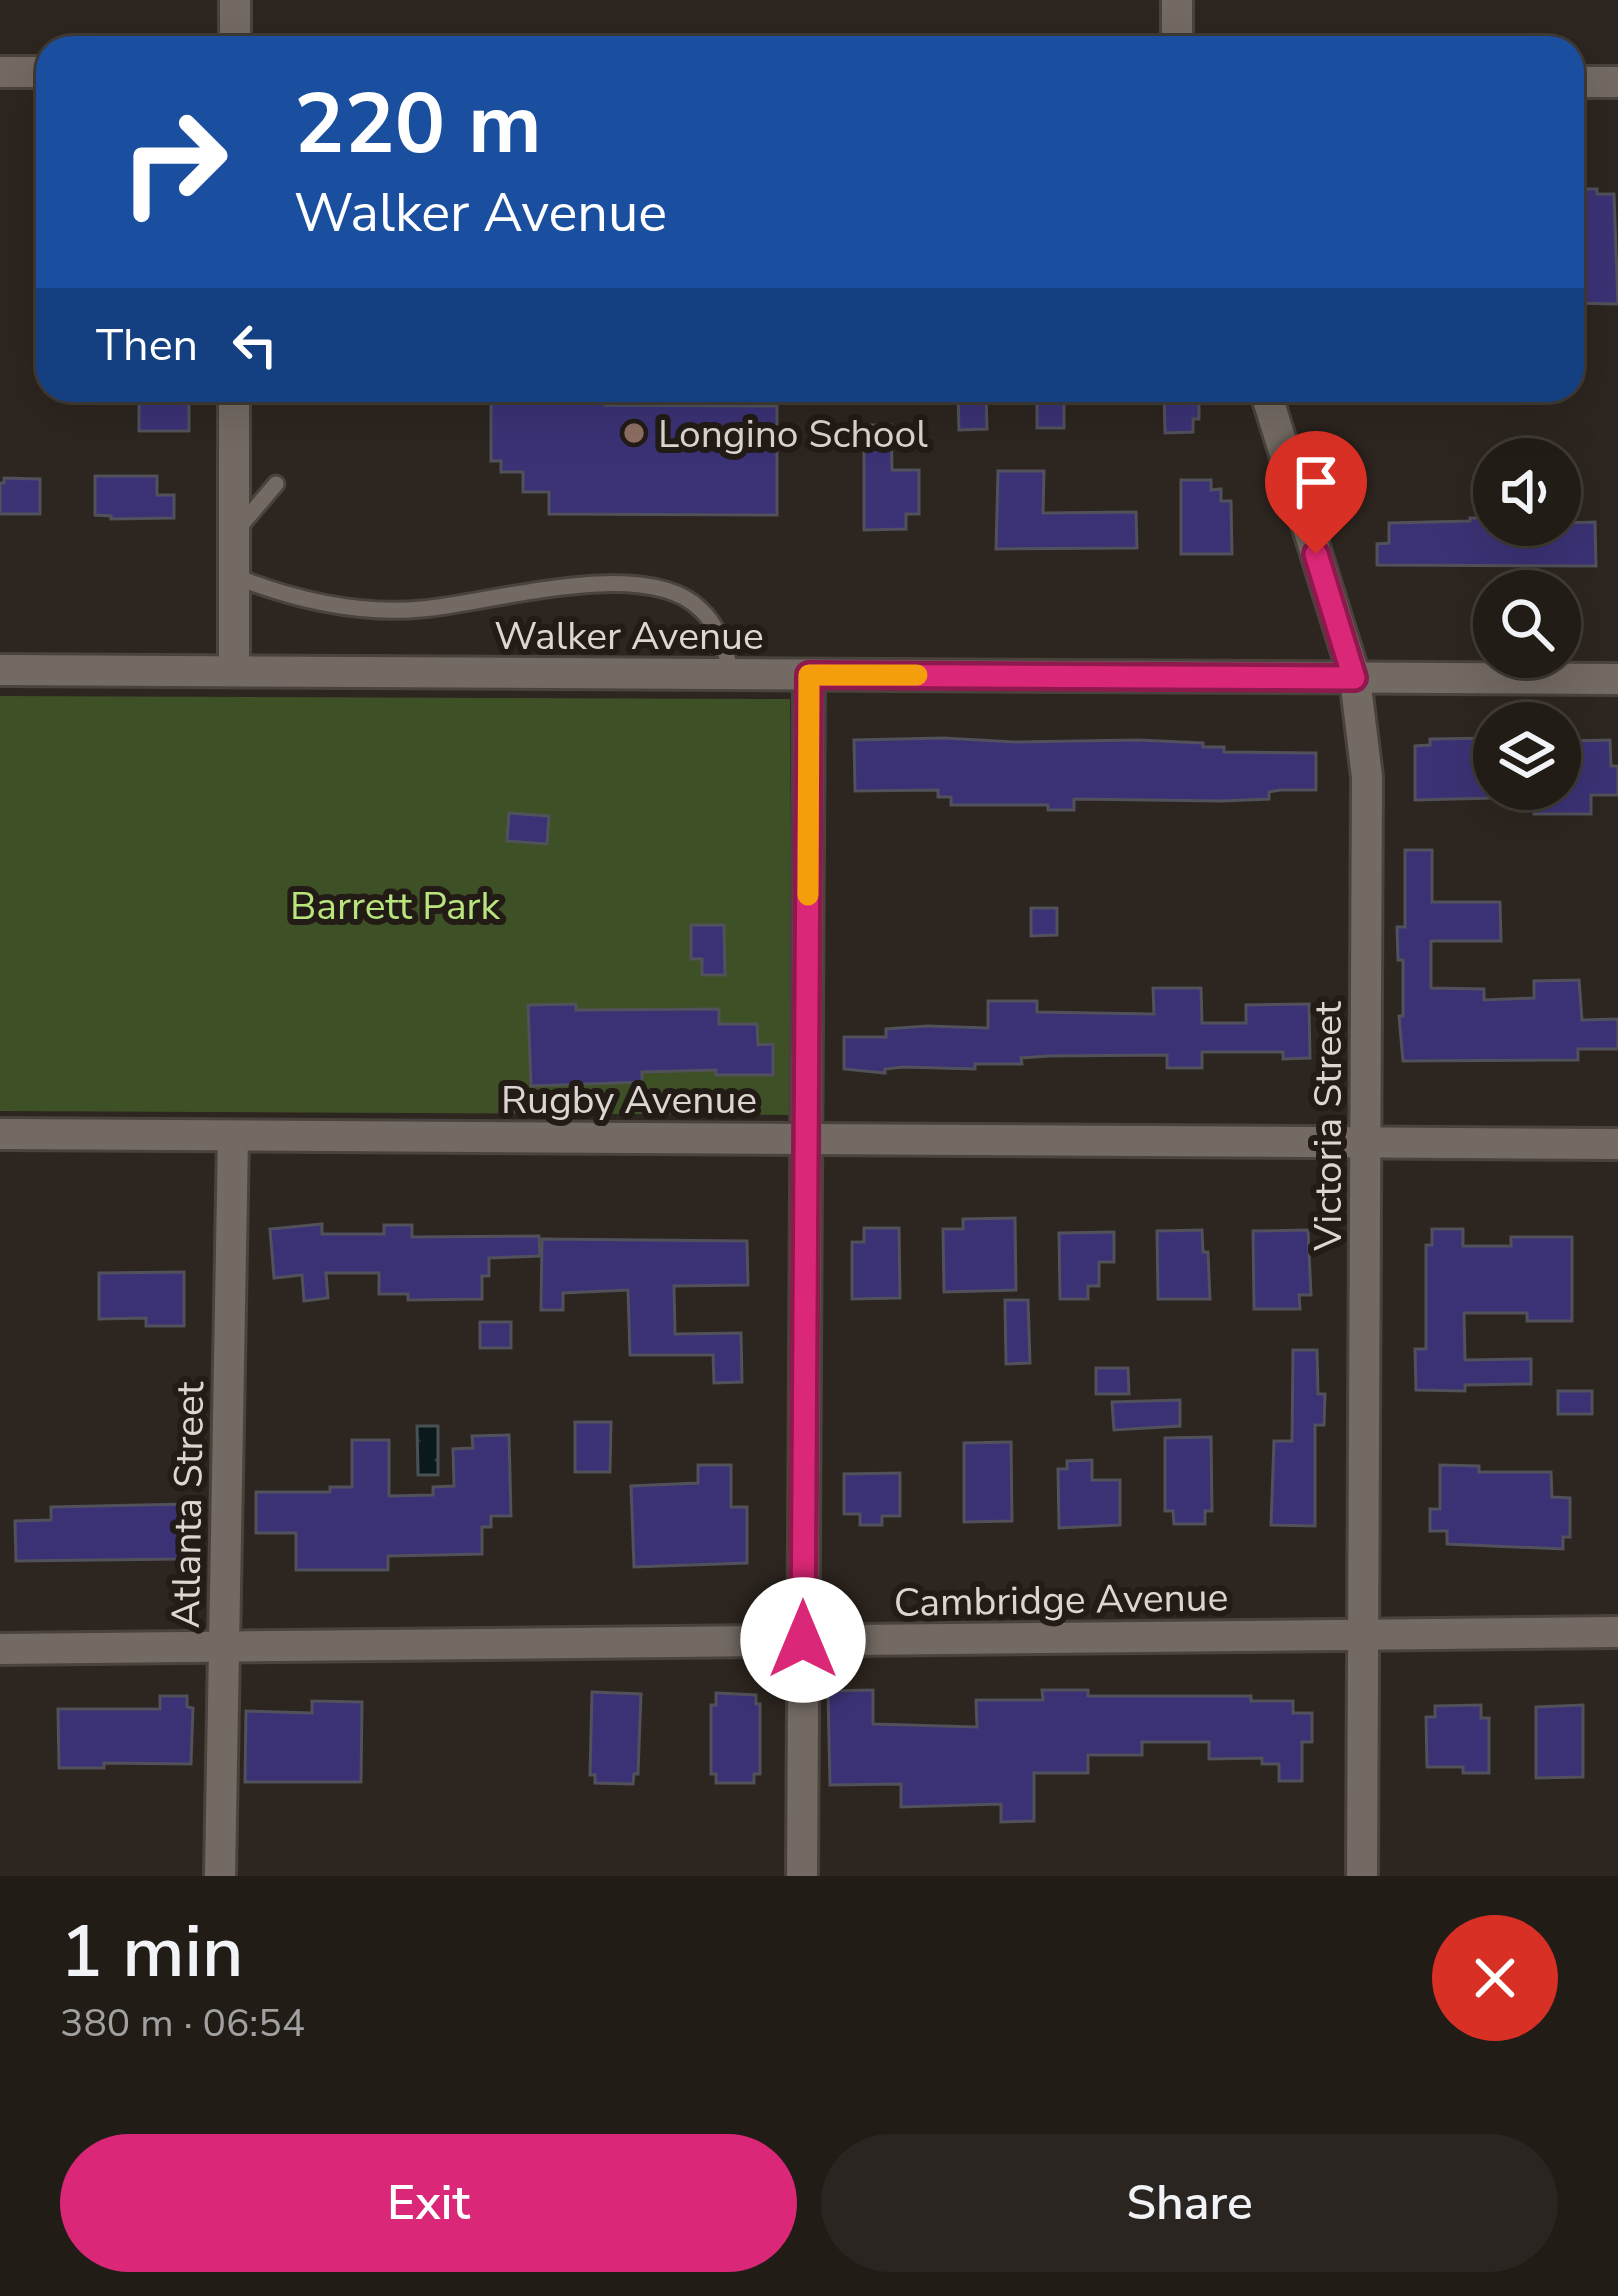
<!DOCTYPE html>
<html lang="en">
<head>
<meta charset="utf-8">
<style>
	body { margin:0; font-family:"Nunito Sans",sans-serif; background:#2a2520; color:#f1f3f6; height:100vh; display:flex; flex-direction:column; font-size:45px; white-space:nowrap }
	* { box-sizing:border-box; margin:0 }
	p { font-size:39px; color:#a2a1a1 }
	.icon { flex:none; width:66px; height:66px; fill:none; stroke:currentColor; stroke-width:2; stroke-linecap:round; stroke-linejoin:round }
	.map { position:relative; height:1876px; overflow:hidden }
	.side { display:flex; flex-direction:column; background:#221c17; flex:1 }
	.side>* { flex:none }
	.hud { position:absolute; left:36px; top:36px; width:1548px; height:366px; border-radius:36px; box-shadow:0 12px 48px #0002,0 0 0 3px #3f3a36; background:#1a4fa0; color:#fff; overflow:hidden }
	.fabs { position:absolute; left:1473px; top:438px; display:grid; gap:24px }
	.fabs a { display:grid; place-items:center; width:108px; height:108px; border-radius:50%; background:#221c17; box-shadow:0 12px 48px #0002,0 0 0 3px #3f3a36; font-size:60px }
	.pin { position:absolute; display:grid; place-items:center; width:102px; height:102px; color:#fff; margin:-123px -51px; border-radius:50% 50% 50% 0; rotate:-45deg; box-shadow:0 0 12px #0007 }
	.pin .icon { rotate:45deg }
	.me { position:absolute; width:132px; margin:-66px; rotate:0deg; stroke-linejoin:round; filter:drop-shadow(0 0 9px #0008) }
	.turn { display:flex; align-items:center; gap:42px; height:252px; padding:0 60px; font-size:54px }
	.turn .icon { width:156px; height:156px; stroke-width:2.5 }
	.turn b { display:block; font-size:84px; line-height:102px }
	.then { display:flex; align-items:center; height:114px; padding:0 60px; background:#0003; gap:24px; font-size:45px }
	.round { display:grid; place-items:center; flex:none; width:126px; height:126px; border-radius:63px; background:#2a2520 }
	.overview { display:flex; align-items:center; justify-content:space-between; height:204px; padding:0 60px }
	h1 { font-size:72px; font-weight:600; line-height:90px }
	.action { display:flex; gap:24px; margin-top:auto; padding:24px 60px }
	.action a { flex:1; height:138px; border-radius:72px; background:#db2777; color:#fff; font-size:48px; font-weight:600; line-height:138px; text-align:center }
	.action a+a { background:#2a2520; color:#f1f3f6 }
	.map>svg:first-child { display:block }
	.park { fill:#3e5026 }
	.water { fill:url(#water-ripples); stroke:#495253; stroke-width:3 }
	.building { fill:#3b3275; stroke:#51515b; stroke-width:3 }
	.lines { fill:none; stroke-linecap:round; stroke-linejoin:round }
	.service-casing { stroke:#49423d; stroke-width:21 }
	.minor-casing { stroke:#49423d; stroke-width:36 }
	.service { stroke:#736a63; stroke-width:15 }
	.minor { stroke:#736a63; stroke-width:30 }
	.route-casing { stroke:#8e194d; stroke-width:30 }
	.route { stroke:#db2777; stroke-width:21 }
	.slow { stroke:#f59e0b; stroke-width:21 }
	.education-dot { fill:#8d6e63; stroke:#231b15; stroke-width:4.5 }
	.labels { text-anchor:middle; stroke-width:12; stroke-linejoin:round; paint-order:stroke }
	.poi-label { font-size:39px; fill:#dcd6d2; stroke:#231b15; text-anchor:start }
	.street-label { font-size:39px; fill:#dcd6d2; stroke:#231b15 }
	.park-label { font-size:39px; fill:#b8e57d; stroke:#231b15 }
</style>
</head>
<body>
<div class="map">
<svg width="1618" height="1876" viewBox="0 0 1618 1876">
	<defs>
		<pattern id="water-ripples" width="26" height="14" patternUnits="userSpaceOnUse" patternTransform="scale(3)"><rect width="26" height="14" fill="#0a1a1c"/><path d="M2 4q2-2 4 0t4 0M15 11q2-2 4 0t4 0" fill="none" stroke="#2d3b3c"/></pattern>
	</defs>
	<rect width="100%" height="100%" fill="#2d251f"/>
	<polygon class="park" points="0,696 790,699 790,1115 0,1111"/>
	<polygon class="water" points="417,1426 438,1426 438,1475 418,1475"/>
	<g class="building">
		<polygon points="1574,189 1597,189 1597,194 1614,194 1618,304 1572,303"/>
		<rect x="139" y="390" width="50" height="41"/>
		<polygon points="491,390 605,390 605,405 777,406 777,515 549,514 549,492 523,492 523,472 501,472 501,461 491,461"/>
		<polygon points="1164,390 1199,390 1199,419 1193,419 1193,432 1165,433"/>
		<polygon points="986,395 987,429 959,430 958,396"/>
		<polygon points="1064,401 1064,428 1037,428 1037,402"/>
		<polygon points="864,425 891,425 892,470 919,470 919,514 906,514 906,529 864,530"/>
		<polygon points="998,471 1044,471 1043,513 1136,512 1137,548 996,549"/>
		<polygon points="95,476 157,476 157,495 174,495 174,518 111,519 111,516 95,515"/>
		<polygon points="4,478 40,479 40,514 0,514 0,483 4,483"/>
		<polygon points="1181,480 1211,480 1211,490 1221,489 1221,501 1231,501 1232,554 1181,554"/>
		<polygon points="1470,518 1494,518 1494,525 1595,522 1596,566 1377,565 1377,544 1389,543 1389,523 1470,521"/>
		<polygon points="943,738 1015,742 1138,740 1203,743 1203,747 1224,747 1224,752 1316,753 1316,790 1280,790 1269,792 1269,799 1221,801 1074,799 1074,810 1048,810 1048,805 951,805 951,797 938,797 938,790 855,791 854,740"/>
		<polygon points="1494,738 1494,798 1415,800 1415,746 1430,745 1430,739"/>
		<polygon points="1610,740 1611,766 1618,766 1618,795 1591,795 1591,814 1534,814 1534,789 1567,789 1566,741"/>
		<polygon points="509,813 549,816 547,844 507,841"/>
		<polygon points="1405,850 1432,850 1432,902 1500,902 1501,941 1431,941 1431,988 1484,989 1484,1000 1534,998 1534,981 1579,980 1582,1020 1618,1019 1618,1049 1578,1049 1578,1060 1403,1061 1399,1016 1403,1016 1403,960 1398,960 1397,927 1405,927"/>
		<polygon points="1031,908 1057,908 1057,935 1031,936"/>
		<polygon points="691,925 724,925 725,975 702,975 702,959 691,959"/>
		<polygon points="1153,988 1201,988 1202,1023 1246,1023 1246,1005 1309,1004 1310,1058 1283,1059 1283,1052 1202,1052 1202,1068 1167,1068 1167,1055 1049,1056 1021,1058 1022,1064 975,1064 975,1069 903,1067 885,1069 885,1073 844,1069 844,1037 886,1037 886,1029 927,1026 988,1028 988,1001 1037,1001 1037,1012 1154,1014"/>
		<polygon points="576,1004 576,1010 719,1009 719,1024 757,1024 758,1045 773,1044 773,1075 716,1075 716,1070 642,1072 642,1082 531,1086 528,1005"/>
		<polygon points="1015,1218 1016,1290 944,1292 943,1229 963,1229 963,1219"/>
		<polygon points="322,1224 322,1234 384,1234 384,1225 412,1225 412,1237 539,1236 540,1256 489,1258 489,1276 482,1276 482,1299 408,1300 408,1294 379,1294 379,1273 326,1273 328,1298 304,1301 302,1275 274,1278 270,1229"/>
		<polygon points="864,1228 899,1228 900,1298 852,1299 852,1242 864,1242"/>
		<polygon points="1432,1229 1463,1229 1463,1246 1511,1246 1511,1237 1572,1237 1572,1321 1527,1321 1527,1313 1464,1313 1465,1360 1531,1359 1531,1384 1465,1385 1465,1391 1416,1390 1415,1349 1426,1349 1426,1245 1432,1245"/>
		<polygon points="1202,1230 1203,1252 1208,1252 1210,1299 1158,1299 1157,1231"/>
		<polygon points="1308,1230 1311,1295 1299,1295 1300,1309 1254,1309 1253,1231"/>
		<polygon points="1114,1232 1114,1262 1099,1262 1099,1286 1088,1286 1088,1299 1060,1299 1059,1233"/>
		<polygon points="542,1239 747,1241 748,1285 674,1286 675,1334 741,1333 742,1382 714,1383 713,1355 630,1355 628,1290 563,1293 563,1310 541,1310"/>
		<polygon points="184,1272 184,1326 146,1326 146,1318 99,1319 99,1273"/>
		<polygon points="1005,1300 1028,1300 1030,1363 1006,1364"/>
		<rect x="480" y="1322" width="31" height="26"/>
		<polygon points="1293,1350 1317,1350 1318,1394 1325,1394 1324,1425 1315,1425 1315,1526 1271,1525 1274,1441 1292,1441"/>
		<polygon points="1096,1368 1128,1368 1129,1394 1096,1394"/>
		<rect x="1558" y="1391" width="34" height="23"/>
		<polygon points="1180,1400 1180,1426 1114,1430 1112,1402"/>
		<polygon points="575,1422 611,1422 610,1472 575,1472"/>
		<polygon points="509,1435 511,1516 491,1516 491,1527 482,1527 482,1554 388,1556 388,1570 296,1570 296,1533 256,1533 256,1492 330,1492 330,1487 352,1487 352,1440 389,1440 389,1496 433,1495 433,1487 454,1486 453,1449 473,1448 472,1436"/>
		<polygon points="1211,1437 1212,1511 1205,1511 1205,1524 1174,1524 1173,1511 1165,1511 1165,1438"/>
		<polygon points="1011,1442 1012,1521 964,1522 964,1443"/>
		<polygon points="1092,1460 1092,1480 1120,1480 1120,1525 1059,1528 1058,1469 1067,1469 1067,1461"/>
		<polygon points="698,1465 731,1465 731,1507 747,1507 747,1563 634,1567 631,1486 698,1483"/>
		<polygon points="1440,1465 1479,1466 1479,1472 1551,1472 1552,1497 1570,1498 1570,1537 1563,1537 1563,1549 1447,1544 1447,1531 1430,1531 1430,1509 1440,1509"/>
		<polygon points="900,1473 900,1516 882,1516 882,1525 860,1525 860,1514 844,1514 844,1474"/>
		<polygon points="186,1504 187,1530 180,1530 180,1559 16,1561 15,1521 51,1520 51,1507"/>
		<polygon points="873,1690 873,1724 977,1727 976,1700 1043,1700 1042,1690 1088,1690 1088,1696 1251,1696 1251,1701 1293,1701 1293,1713 1312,1713 1312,1742 1302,1742 1302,1781 1279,1781 1279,1764 1262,1764 1262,1758 1209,1759 1209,1742 1142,1742 1142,1755 1088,1755 1088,1773 1034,1773 1034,1821 1001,1822 1001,1804 901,1807 901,1784 830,1785 828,1691"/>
		<polygon points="592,1692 641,1694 638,1774 634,1774 633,1784 595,1783 595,1775 590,1775"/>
		<polygon points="716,1693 756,1695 756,1704 760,1704 760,1774 754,1774 754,1783 716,1783 716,1774 711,1774 711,1705 716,1705"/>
		<polygon points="160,1696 187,1696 187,1707 193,1708 191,1764 104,1763 104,1768 59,1768 58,1709 160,1709"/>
		<polygon points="312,1701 362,1702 361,1782 245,1782 246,1711 312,1713"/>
		<polygon points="1481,1705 1481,1718 1489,1718 1489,1773 1463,1773 1463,1767 1427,1767 1426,1717 1435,1717 1435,1706"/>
		<polygon points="1583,1705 1583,1777 1536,1778 1536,1707"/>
	</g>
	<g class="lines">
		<defs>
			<g id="service">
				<polyline points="236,531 276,484"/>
				<path d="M234 576C294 600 357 615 422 609 492 603 645 555 700 609 719 626 725 651 732 674"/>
			</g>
			<g id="minor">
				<polyline points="1177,0 1177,48"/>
				<polyline points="235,48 235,0"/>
				<polyline points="0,72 48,72"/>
				<polyline points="1572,82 1618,82"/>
				<polyline points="1265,390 1355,678 1367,777 1362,1876"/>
				<polyline points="0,670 1618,679"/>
				<polyline points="234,671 234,390"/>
				<polyline points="0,1134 1618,1144"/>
				<polyline points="0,1649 1618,1632"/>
				<polyline points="220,1876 233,1136"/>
				<polyline points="802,1876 809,675"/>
			</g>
		</defs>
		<use href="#service" class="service-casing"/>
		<use href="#minor" class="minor-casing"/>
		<use href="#service" class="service"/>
		<use href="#minor" class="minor"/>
	</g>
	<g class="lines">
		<defs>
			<polyline id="route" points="803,1640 809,675 1354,678 1316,554"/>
		</defs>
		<use href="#route" class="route-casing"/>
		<use href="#route" class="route"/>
		<polyline class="slow" points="808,895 809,675 917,675"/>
	</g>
	<circle class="education-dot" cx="634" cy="433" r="12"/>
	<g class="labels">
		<g class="poi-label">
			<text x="658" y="447">Longino School</text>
		</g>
		<g class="street-label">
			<text x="629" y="649">Walker Avenue</text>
			<text x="629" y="1113">Rugby Avenue</text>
			<text transform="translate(1327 1126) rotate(-90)" y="14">Victoria Street</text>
			<text transform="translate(187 1505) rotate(-89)" y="14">Atlanta Street</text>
			<text transform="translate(1061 1599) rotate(-1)" y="14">Cambridge Avenue</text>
		</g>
		<g class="park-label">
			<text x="395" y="919">Barrett Park</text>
		</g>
	</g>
</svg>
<div class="fabs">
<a><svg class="icon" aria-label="sound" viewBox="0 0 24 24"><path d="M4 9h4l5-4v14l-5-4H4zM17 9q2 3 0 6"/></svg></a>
<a><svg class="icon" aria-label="search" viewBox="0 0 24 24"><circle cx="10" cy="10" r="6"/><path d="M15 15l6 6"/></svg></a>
<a><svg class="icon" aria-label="layers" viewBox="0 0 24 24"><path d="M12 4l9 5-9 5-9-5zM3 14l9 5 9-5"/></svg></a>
</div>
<div class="pin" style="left:1316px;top:554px;background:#d93025"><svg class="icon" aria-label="arrive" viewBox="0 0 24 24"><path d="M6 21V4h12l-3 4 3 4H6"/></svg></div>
<svg class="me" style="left:803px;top:1640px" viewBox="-20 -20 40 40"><circle r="19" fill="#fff"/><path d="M0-13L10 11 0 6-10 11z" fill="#db2777"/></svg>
<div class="hud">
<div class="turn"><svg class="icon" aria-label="right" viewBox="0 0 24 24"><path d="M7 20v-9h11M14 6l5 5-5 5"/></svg><div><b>220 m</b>Walker Avenue</div></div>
<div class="then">Then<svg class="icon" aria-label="left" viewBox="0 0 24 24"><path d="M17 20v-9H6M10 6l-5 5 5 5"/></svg></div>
</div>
</div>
<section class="side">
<div class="overview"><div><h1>1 min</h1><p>380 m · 06:54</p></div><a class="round" style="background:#d93025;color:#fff"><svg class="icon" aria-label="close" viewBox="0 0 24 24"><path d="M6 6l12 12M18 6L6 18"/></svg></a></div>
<div class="action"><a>Exit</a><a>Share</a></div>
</section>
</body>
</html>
